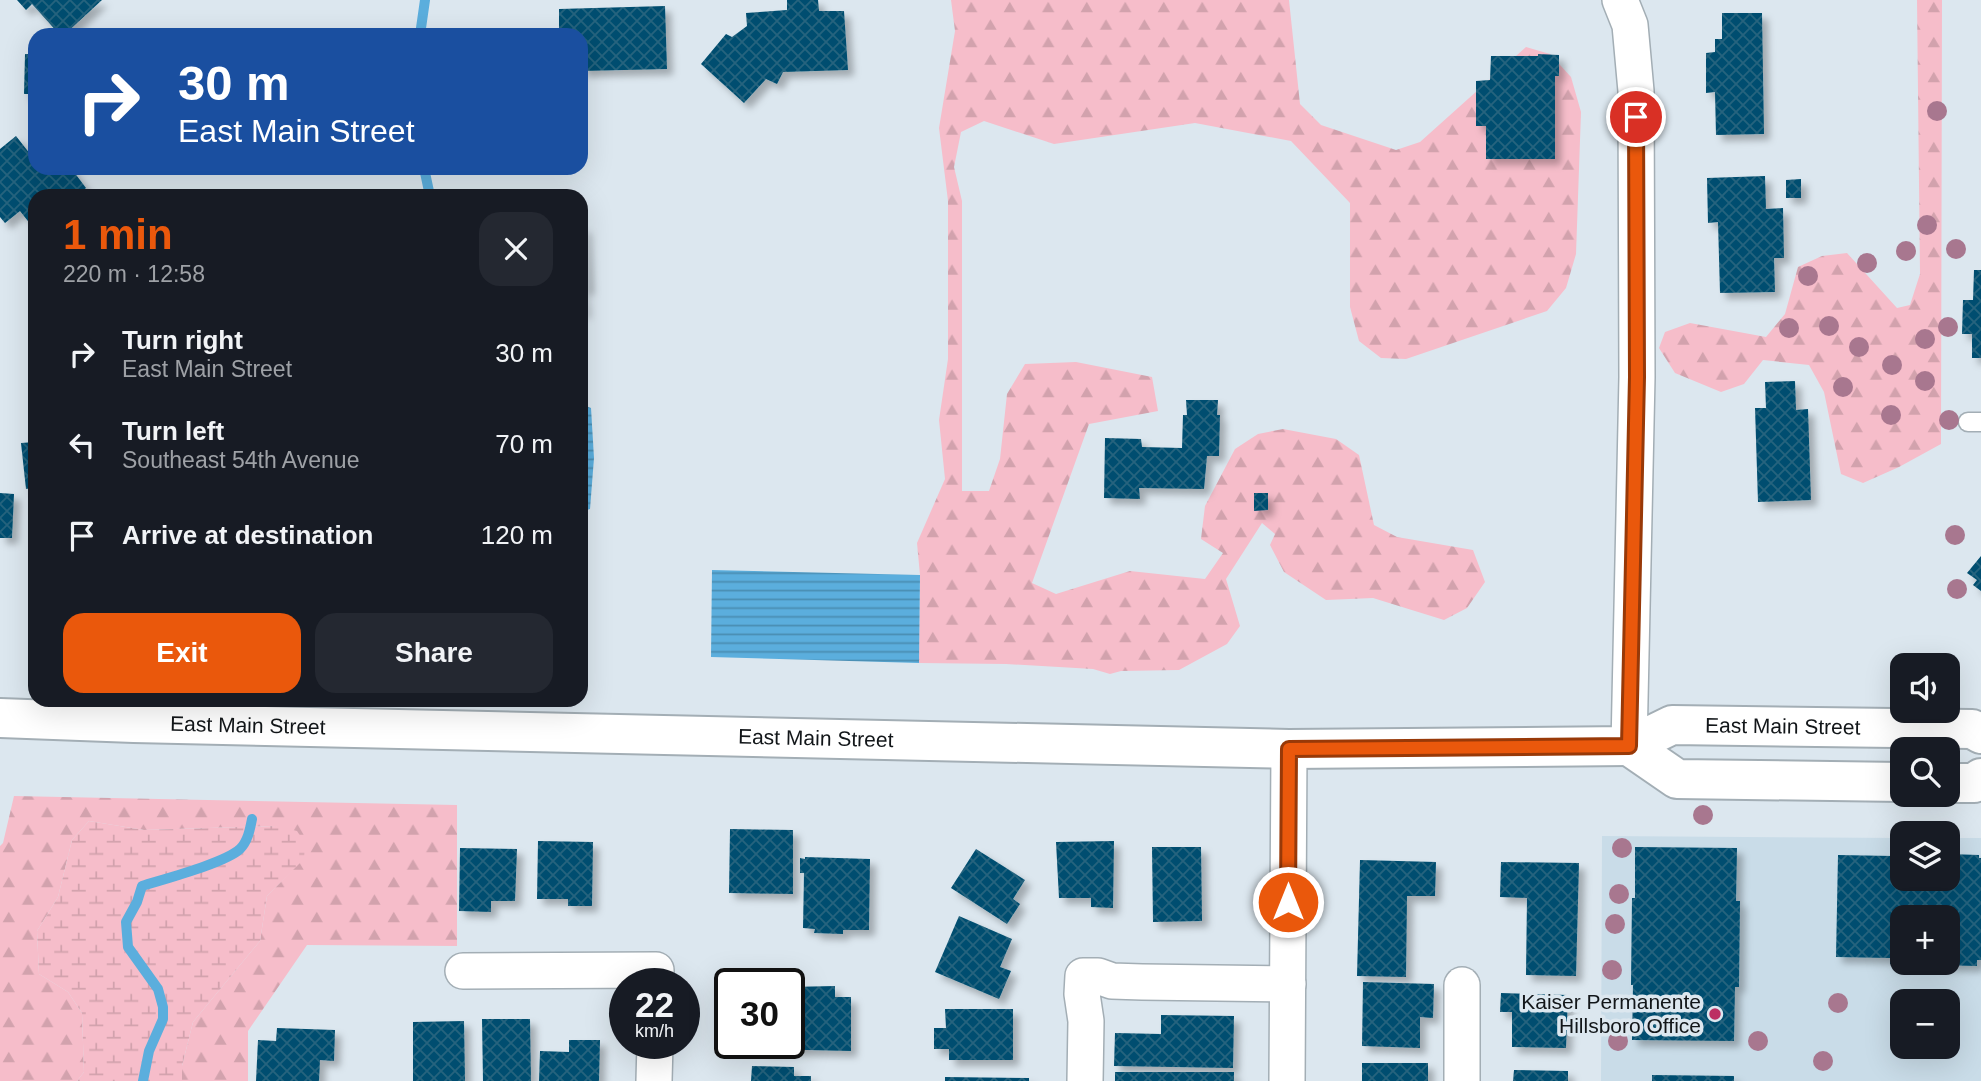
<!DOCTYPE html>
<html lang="en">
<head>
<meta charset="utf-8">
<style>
	body { margin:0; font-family:Helvetica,sans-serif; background:#242831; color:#f1f3f6; height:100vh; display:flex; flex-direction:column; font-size:26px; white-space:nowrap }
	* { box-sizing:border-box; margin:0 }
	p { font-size:23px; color:#9ea1a6 }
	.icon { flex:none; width:38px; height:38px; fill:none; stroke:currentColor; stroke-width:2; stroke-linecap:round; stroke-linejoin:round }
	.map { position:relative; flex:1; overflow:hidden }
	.drawer { position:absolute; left:28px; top:189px; width:560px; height:518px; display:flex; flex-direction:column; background:#171b24; border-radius:21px; box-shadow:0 7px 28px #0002 }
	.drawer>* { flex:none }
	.banner { position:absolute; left:28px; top:28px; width:560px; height:147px; border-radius:21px; box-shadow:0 7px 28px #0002; background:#1a4fa0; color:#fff; overflow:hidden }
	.controls { position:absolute; left:1890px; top:653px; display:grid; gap:14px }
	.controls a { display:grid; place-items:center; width:70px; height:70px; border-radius:14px; background:#171b24; box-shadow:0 7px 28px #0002; font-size:35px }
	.speed { position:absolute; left:609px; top:968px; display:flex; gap:14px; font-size:35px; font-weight:700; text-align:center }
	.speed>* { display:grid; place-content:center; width:91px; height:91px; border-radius:50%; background:#171b24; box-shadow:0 7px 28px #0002; line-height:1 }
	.speed small { font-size:18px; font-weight:400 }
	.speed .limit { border:4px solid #111; border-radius:10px; background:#fff; color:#111 }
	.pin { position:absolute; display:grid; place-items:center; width:60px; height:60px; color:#fff; margin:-30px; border:4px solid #fff; border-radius:50%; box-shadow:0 2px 7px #0007 }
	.me { position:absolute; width:77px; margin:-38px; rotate:0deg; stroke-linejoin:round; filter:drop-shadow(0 0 5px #0008) }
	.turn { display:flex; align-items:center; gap:24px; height:147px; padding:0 35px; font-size:32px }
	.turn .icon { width:91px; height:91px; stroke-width:2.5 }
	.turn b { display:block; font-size:49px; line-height:60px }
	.round { display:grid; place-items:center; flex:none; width:74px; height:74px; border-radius:21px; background:#242831 }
	.overview { display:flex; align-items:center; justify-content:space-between; height:119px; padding:0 35px }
	h1 { font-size:42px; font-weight:800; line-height:52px; color:#ea580c }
	.action { display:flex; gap:14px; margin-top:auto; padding:14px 35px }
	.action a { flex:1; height:80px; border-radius:21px; background:#ea580c; color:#fff; font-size:28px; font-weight:800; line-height:80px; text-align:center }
	.action a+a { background:#242831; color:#f1f3f6 }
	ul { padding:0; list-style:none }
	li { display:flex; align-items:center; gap:21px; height:91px; padding:0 35px }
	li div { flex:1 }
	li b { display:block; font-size:26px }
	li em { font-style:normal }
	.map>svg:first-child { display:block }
	.built { fill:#c9dce8; fill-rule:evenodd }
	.forest { fill:url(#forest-firs) }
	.wetland { fill:url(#wetland-marsh) }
	.water { fill:url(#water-rules) }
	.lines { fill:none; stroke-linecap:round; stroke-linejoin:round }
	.stream { stroke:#5baedd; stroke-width:10 }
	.building { fill:url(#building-cross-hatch); filter:url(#shadow) }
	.lane-casing { stroke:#a3aeb5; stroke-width:21 }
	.street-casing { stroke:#a3aeb5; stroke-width:38 }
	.secondary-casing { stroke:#a3aeb5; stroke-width:42 }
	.lane { stroke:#fff; stroke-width:18 }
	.street { stroke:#fff; stroke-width:35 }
	.secondary { stroke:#fff; stroke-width:38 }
	.tree { fill:#a8778f }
	.route-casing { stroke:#983908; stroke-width:18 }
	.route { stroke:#ea580c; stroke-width:12 }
	.poi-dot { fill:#bc2f63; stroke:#dce7ef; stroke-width:2.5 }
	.labels { text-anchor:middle; stroke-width:7; stroke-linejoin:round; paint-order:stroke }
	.street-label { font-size:21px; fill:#121619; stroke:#dce7ef }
	.poi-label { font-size:21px; fill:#121619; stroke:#dce7ef; text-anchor:end }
</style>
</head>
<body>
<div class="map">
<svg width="1981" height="1081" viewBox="0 0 1981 1081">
	<defs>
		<pattern id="forest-firs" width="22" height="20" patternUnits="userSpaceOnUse" patternTransform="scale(1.75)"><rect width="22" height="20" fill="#f6bdca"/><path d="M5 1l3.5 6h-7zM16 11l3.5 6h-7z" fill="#d2a2ad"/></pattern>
		<pattern id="wetland-marsh" width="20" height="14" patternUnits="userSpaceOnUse" patternTransform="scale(1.75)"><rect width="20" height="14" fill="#f6bdca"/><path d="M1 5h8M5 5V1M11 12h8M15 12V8" fill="none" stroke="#d2a2ad"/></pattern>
		<pattern id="water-rules" width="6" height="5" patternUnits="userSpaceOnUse" patternTransform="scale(1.75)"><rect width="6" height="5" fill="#5baedd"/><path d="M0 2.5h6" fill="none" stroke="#4a8db2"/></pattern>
		<pattern id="building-cross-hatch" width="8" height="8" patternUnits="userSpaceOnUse" patternTransform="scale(1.75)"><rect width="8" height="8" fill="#024e6f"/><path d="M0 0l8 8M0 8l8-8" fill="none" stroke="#26637e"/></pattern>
		<filter id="shadow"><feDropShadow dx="6" dy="6" stdDeviation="3.5" flood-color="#0004"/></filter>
	</defs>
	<rect width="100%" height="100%" fill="#dce7ef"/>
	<path class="built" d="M1602 836 1902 838V878H1948V838H1981V1081H1601ZM1902 917H1948V962H1902ZM1902 1001H1948V1046H1902Z"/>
	<g class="forest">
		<polygon points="951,0 1289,0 1300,104 1321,125 1396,150 1420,142 1526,47 1550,54 1571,77 1581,112 1576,254 1566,288 1547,311 1406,359 1381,358 1359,341 1350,307 1350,203 1291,141 1195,123 1054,144 984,121 961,132 954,167 962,201 962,491 989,491 1000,459 1007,394 1025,364 1076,362 1152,377 1158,411 1089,424 1032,583 1056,594 1130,571 1205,579 1223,553 1201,539 1205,506 1235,449 1258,434 1283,429 1336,439 1359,455 1374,525 1397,537 1473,550 1485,582 1467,608 1444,620 1373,598 1326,600 1284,572 1270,545 1275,534 1262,523 1226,579 1240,626 1227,644 1179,670 1121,671 1110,674 1093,669 1006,664 919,663 920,575 917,543 945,479 939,420 948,359 948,201 939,128 955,31"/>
		<polygon points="1917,0 1942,0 1941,444 1899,467 1863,483 1841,474 1824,392 1809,365 1763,360 1744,384 1721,392 1675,373 1659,348 1665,332 1690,323 1766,337 1785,314 1798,267 1822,256 1847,253 1897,308 1910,305 1920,274"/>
		<polygon points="14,796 457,805 457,946 307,945 248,1031 248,1081 182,1081 182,1066 193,1022 260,941 267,896 303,859 276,826 144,830 89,821 72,840 58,897 37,931 39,974 68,992 82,1013 84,1072 77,1081 0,1081 0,846 3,843"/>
	</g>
	<polygon class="wetland" points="89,821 144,830 276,826 297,831 305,843 304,859 267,896 260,941 193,1022 182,1066 182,1081 77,1081 84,1072 82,1013 68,992 39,974 37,931 58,897 72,840"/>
	<g class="water">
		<polygon points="581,404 591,408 594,458 590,509 581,512"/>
		<polygon points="712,570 920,575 919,663 711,657"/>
	</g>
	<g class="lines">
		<g class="stream">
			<polyline points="420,35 425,0"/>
			<polyline points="424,168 430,196"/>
			<path d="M143 1081 149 1051 163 1019V1007L158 989 128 947 126 922 137 902 142 886C164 879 225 863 240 849 248 841 250 829 252 819"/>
		</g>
	</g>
	<g class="building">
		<polygon points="17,0 102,0 64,35 60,35 32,4 26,10"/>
		<polygon points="787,0 818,0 819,11 844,11 848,70 783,72 777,84 766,79 744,103 701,64 726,34 732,37 747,26 746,13 787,10"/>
		<polygon points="665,6 667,69 581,71 581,35 559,35 559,9"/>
		<polygon points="1722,13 1762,13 1764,134 1716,135 1715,92 1706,93 1706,53 1715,52 1715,39 1722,39"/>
		<polygon points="25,54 35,54 35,94 24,94"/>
		<polygon points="1538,54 1559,55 1559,76 1555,76 1555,159 1486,159 1486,126 1476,126 1476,81 1490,80 1491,56 1538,56"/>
		<polygon points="16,136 34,159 35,158 35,168 71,168 86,188 76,196 35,196 35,230 20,211 5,223 0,217 0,149"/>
		<polygon points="1765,176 1766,209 1783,208 1784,258 1774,258 1775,292 1720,293 1718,222 1708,223 1707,178"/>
		<polygon points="1801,179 1801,198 1786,198 1786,180"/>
		<polygon points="581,227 585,227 588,289 583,289 585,312 581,313"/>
		<polygon points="1974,270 1981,270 1981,358 1972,358 1972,334 1962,334 1963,300 1973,300"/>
		<polygon points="1795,381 1796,410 1808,409 1811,500 1758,502 1755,408 1766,408 1765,382"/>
		<polygon points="1186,400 1218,400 1217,415 1220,415 1219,456 1207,456 1204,489 1139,488 1140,499 1104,498 1105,438 1141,439 1142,447 1182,448 1183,415 1187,415"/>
		<polygon points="35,442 35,488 26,489 21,443"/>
		<polygon points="0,493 14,494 12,538 0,538"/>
		<polygon points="1254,493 1268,493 1268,510 1254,511"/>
		<polygon points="1981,556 1981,591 1973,585 1977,580 1967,573"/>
		<polygon points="730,829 793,830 793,894 729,893"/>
		<polygon points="538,841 593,842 592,906 568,906 568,899 537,899"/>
		<polygon points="1114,841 1113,908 1091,907 1091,898 1059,898 1056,842"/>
		<polygon points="1152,847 1201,847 1202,921 1153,922"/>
		<polygon points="1635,847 1737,848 1736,901 1740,901 1739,987 1735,987 1734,1041 1632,1040 1633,985 1631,985 1632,898 1635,898"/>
		<polygon points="460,848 517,849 515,901 491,901 491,912 459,911"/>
		<polygon points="976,849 1025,880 1013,899 1020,904 1007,924 951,888"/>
		<polygon points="1893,853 1902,853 1902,878 1948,878 1948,854 1979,855 1979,858 1981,858 1981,960 1977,960 1977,966 1937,965 1937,962 1948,962 1948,917 1902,917 1902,964 1890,964 1890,958 1836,957 1838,855 1893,856"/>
		<polygon points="805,857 870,859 869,930 843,930 843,934 814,933 815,929 803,928 804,873 800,873 800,858 805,859"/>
		<polygon points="1360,860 1436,862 1435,896 1407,896 1406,977 1357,976"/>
		<polygon points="1501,862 1579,863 1576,976 1526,975 1527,898 1500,897"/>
		<polygon points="959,916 1012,939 1000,967 1011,971 999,999 935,972"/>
		<polygon points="1363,982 1434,984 1433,1018 1420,1017 1420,1048 1362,1046"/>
		<polygon points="835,986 835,997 851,997 851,1051 763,1049 763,1043 789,1043 789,987"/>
		<polygon points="1501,993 1568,995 1566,1048 1512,1047 1512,1012 1500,1012"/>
		<polygon points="945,1009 1013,1009 1013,1060 949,1060 949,1049 934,1049 934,1028 946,1028"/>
		<polygon points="1161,1015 1234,1016 1233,1068 1114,1066 1115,1033 1161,1034"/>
		<polygon points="482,1019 530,1019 531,1081 483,1081"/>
		<polygon points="464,1021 465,1081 413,1081 413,1022"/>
		<polygon points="277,1028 335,1030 334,1061 320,1060 319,1081 256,1081 258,1040 276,1041"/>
		<polygon points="569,1040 600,1040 599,1081 539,1081 540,1051 569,1052"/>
		<rect x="1362" y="1063" width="66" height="18"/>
		<polygon points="752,1066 794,1067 794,1076 811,1076 811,1081 751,1081"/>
		<polygon points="1514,1070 1568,1071 1568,1081 1513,1081"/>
		<rect x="1115" y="1072" width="119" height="9"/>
		<polygon points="1652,1075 1734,1076 1734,1081 1652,1081"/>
		<polygon points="945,1077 1029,1078 1029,1081 945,1081"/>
	</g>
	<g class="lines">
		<defs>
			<polyline id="lane" points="1968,422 1981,422"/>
			<g id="street">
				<polyline points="1620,0 1630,25 1636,91 1637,377 1629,746"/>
				<polyline points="463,971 656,970 656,984"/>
				<polyline points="654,1081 655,1043"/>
				<polyline points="1085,1081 1086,1021 1082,994 1083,976 1098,976 1112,981 1142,982 1288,984"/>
				<polyline points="1287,1081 1289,749"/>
				<polyline points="1462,1081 1462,985"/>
			</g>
			<g id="secondary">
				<path id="s1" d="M0 718 134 723 1289 749 1629 746 1672 725 1972 729 1981 734"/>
				<polyline points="1629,746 1677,779 1902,782"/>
				<polyline points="1948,783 1974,783 1981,778"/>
			</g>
		</defs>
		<use href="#lane" class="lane-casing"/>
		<use href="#street" class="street-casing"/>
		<use href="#secondary" class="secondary-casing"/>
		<use href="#lane" class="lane"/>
		<use href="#street" class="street"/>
		<use href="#secondary" class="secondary"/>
	</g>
	<g class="tree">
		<circle cx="1937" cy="111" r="10"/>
		<circle cx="1927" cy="225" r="10"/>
		<circle cx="1956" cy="249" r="10"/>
		<circle cx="1906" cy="251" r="10"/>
		<circle cx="1867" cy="263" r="10"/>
		<circle cx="1808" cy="276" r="10"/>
		<circle cx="1829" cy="326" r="10"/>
		<circle cx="1948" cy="327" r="10"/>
		<circle cx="1789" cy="328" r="10"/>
		<circle cx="1925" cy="339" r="10"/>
		<circle cx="1859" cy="347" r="10"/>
		<circle cx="1892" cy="365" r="10"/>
		<circle cx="1925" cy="381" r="10"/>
		<circle cx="1843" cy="387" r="10"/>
		<circle cx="1891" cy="415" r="10"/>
		<circle cx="1949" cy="420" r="10"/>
		<circle cx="1955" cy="535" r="10"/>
		<circle cx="1957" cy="589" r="10"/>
		<circle cx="1703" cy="815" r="10"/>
		<circle cx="1622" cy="848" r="10"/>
		<circle cx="1619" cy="894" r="10"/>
		<circle cx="1615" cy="924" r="10"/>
		<circle cx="1612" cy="970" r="10"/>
		<circle cx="1838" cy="1003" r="10"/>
		<circle cx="1618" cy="1041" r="10"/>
		<circle cx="1758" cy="1041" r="10"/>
		<circle cx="1823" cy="1061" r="10"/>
	</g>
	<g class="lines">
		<defs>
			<polyline id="route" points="1288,902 1289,749 1629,746 1637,377 1636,117"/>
		</defs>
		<use href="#route" class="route-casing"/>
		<use href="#route" class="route"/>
	</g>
	<circle class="poi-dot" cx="1715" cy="1014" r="7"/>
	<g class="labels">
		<g class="street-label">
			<text dy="7" stroke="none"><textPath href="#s1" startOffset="248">East Main Street</textPath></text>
			<text dy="7" stroke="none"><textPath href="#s1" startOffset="1788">East Main Street</textPath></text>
			<text dy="7" stroke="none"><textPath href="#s1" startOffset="816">East Main Street</textPath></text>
		</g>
		<g class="poi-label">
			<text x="1701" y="1009">Kaiser Permanente<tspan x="1701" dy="24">Hillsboro Office</tspan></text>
		</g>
	</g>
</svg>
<div class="controls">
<a><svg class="icon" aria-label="sound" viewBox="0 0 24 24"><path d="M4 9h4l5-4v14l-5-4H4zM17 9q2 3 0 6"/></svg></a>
<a><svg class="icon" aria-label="search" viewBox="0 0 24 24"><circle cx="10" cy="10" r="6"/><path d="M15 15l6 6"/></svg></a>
<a><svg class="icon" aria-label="layers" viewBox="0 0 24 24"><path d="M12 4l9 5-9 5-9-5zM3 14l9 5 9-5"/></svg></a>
<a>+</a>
<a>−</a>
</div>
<div class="speed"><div>22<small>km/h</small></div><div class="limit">30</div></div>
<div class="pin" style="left:1636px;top:117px;background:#d93025"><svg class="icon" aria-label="arrive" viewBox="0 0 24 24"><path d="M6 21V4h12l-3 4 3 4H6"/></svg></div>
<svg class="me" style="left:1288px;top:902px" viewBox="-20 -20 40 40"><circle r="17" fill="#ea580c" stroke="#fff" stroke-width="3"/><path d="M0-11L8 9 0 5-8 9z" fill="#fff"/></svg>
<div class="banner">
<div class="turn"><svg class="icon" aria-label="right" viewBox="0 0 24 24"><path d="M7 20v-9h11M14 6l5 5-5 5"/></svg><div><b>30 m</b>East Main Street</div></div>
</div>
<section class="drawer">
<div class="overview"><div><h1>1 min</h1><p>220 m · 12:58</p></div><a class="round"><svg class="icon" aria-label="close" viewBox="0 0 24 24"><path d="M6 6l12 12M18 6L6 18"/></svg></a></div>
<ul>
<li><svg class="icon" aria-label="right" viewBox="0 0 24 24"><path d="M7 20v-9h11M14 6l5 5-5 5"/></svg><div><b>Turn right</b><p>East Main Street</p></div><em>30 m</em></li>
<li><svg class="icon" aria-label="left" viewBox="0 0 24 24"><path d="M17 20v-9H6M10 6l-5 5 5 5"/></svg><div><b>Turn left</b><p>Southeast 54th Avenue</p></div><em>70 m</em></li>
<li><svg class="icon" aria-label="arrive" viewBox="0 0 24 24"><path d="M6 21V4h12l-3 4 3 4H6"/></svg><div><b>Arrive at destination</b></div><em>120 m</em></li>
</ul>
<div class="action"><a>Exit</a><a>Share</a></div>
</section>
</div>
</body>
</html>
